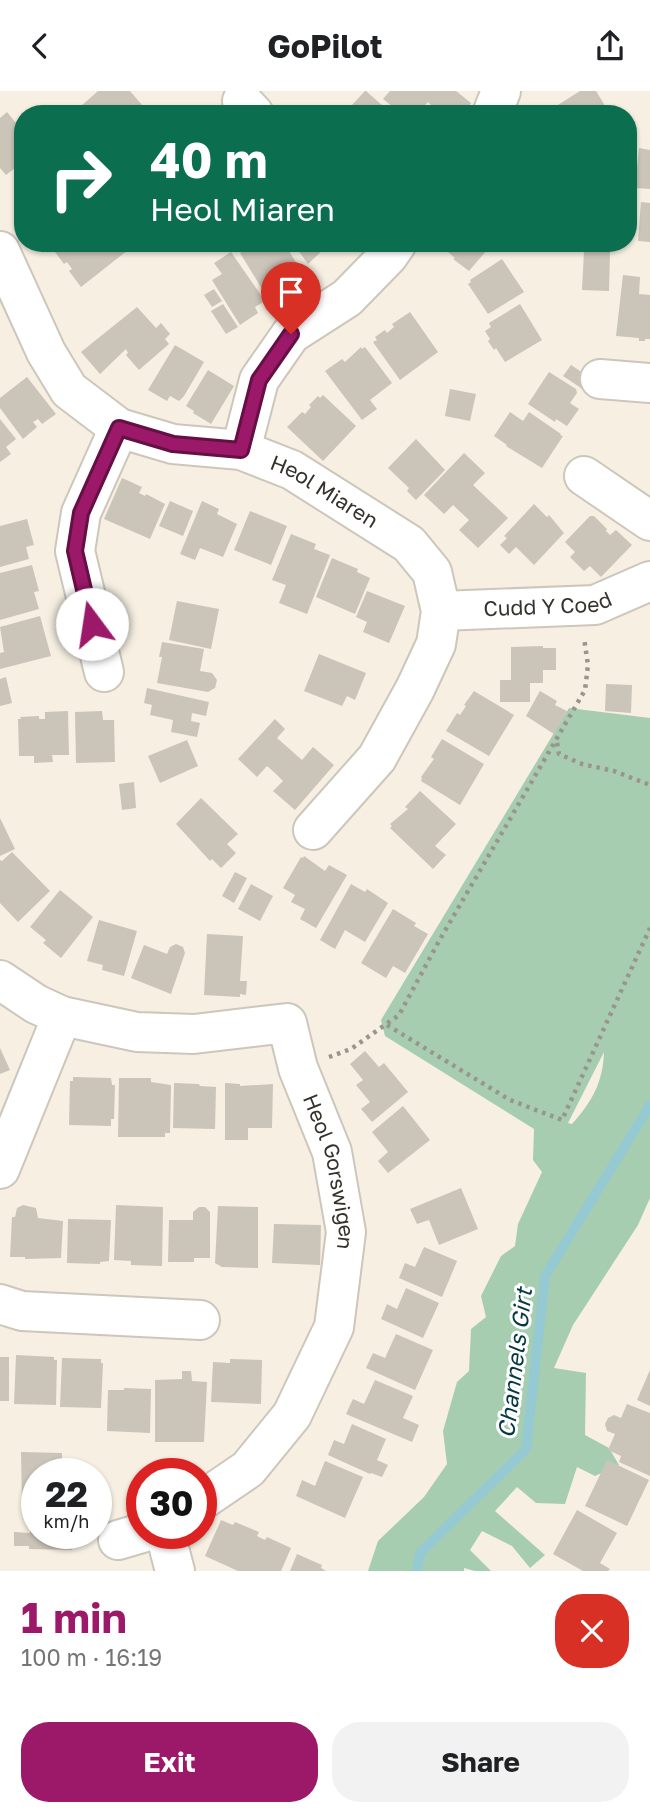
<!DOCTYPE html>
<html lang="en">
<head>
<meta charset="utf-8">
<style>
	body { margin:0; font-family:"Golos Text",sans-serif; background:#f2f2f2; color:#202124; height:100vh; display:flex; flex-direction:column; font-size:26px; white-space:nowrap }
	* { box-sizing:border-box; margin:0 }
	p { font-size:23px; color:#757577 }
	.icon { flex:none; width:38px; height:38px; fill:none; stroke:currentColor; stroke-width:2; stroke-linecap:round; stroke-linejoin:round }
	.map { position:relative; height:1480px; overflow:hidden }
	.sheet { display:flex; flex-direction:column; background:#fff; flex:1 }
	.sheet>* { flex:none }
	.guide { position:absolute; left:14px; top:14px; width:623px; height:147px; border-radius:28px; box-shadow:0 2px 5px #0004; background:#0b6e4f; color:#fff; overflow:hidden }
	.speed { position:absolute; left:21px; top:1367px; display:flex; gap:14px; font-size:35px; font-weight:700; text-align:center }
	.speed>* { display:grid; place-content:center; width:91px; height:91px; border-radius:50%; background:#fff; box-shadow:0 2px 5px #0004; line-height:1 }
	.speed small { font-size:18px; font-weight:400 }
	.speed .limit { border:10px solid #d22; background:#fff; color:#111 }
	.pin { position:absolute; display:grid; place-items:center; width:60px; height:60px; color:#fff; margin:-72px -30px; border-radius:50% 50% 50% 0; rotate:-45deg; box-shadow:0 0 7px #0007 }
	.pin .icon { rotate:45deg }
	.me { position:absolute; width:77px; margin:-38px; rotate:346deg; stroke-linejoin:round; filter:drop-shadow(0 0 5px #0008) }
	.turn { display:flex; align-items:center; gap:24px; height:147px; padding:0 21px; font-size:32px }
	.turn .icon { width:91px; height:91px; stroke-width:2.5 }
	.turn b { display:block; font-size:49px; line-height:60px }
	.round { display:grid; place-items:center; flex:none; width:74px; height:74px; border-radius:28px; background:#f2f2f2 }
	.head { display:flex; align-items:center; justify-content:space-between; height:119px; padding:0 21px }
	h1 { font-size:42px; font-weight:700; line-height:52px; color:#9c1869 }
	.cta { display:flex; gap:14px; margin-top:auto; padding:14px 21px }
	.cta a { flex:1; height:80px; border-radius:28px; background:#9c1869; color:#fff; font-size:28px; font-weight:700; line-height:80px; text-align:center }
	.cta a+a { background:#f2f2f2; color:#202124 }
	header { display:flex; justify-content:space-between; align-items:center; height:91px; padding:0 21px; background:#fff; font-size:32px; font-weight:700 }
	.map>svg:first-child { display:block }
	.green { fill:#a7cdb1; fill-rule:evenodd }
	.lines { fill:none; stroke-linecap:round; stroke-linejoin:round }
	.stream { stroke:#95cad3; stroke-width:10 }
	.building { fill:#cbc4b8 }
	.minor-casing { stroke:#cdc6ba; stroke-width:42 }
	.path { stroke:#9a958c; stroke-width:4.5; stroke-dasharray:3.5 5; stroke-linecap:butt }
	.minor { stroke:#fff; stroke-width:38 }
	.route-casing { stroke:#651044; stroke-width:18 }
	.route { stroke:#9c1869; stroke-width:12 }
	.labels { text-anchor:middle; stroke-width:6; stroke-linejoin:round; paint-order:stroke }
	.street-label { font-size:21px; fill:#35322d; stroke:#fff }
	.water-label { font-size:23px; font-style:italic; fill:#063a41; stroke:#fff }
</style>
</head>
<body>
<header><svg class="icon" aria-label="back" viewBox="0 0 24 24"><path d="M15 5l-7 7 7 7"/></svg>GoPilot<svg class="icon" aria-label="share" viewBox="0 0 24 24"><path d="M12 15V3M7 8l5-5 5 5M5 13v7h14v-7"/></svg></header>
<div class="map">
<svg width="650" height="1480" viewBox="0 0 650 1480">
	<rect width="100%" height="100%" fill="#f6efe2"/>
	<path class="green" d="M569 617 650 627V1107L638 1134 573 1234 554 1277 586 1282 585 1344 609 1357 619 1374 595 1385 577 1376 565 1413 536 1412 517 1396 495 1420 545 1464 530 1477 512 1455 482 1440 470 1459 491 1480H475L464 1477V1480H368L378 1450 424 1406 447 1373 443 1340 457 1291 469 1280 471 1238 486 1226 481 1205 501 1165 515 1155 518 1133 542 1081 533 1069 534 1038 385 945 381 929ZM604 961C603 991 592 1011 572 1033L568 1032Z"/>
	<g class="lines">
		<polyline class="stream" points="417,1480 420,1462 526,1358 545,1185 650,1014"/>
	</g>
	<g class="building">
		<polygon points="98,0 130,0 142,14 132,23 86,23 80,16"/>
		<polygon points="365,0 366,0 392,23 360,23 351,15"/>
		<polygon points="390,0 456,0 471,12 463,23 440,23 428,11 425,14 428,17 423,23 402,23 383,8"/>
		<polygon points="580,0 596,0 610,23 563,23 558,14"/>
		<polygon points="7,21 23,41 23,71 6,84 0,77 0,27"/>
		<polygon points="639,57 650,59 650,98 635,97"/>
		<polygon points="641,111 650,112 650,151 638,150"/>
		<polygon points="66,152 105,152 108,156 112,152 122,152 128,159 81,196 69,180 72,178 67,171 64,173 55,161"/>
		<polygon points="255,152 284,152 299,176 276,189 282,197 267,206 240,162"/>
		<polygon points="293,152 338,152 329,160 326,156 308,173"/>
		<polygon points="438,152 493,152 469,180 453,168 455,167"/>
		<polygon points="584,160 610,161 609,200 582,199"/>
		<polygon points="231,161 265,210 255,216 258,222 240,234 212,189 222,183 214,172"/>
		<polygon points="502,168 524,201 488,223 468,193 471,191 470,189"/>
		<polygon points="623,184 640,186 639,203 650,204 650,248 645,248 645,250 639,250 639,247 616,245"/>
		<polygon points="214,198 222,210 212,216 204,204"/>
		<polygon points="223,213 238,236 226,243 211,220"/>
		<polygon points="520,213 542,249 505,271 496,257 494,259 488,250 490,248 485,240 491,236 489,232"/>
		<polygon points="137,216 156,237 161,232 170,243 165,248 169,253 139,279 126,264 128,262 126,258 100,283 81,261"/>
		<polygon points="410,221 438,261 400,289 373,251 377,249 375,246 385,239 387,242 394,236 392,233"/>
		<polygon points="175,254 204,271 184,305 179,310 170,305 167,310 148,299"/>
		<polygon points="361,256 362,258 365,256 392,292 370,309 377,318 362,329 325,280 342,268 345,271"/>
		<polygon points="571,274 595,290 587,301 563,285"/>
		<polygon points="208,279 234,295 211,333 193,322 194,320 186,315"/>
		<polygon points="549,281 576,298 577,302 570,312 579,318 567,335 556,328 555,331 528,313"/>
		<polygon points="27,286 56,323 42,333 38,328 33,331 37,336 23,348 0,317 0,307"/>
		<polygon points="450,298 476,303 470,330 445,325"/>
		<polygon points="323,304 356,335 323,370 287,336 302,321 305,323 311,316 309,314 318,305 320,307"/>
		<polygon points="510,321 523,330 529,321 561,343 560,344 563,345 542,377 506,355 507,354 494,345"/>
		<polygon points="0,328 16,348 6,356 11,363 0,371"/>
		<polygon points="416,348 445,379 416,409 407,400 409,397 388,377"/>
		<polygon points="464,362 485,382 473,394 508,427 478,457 459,439 469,429 453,414 444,423 424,404"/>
		<polygon points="122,387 142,396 139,402 145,405 146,403 165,413 150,448 104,428"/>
		<polygon points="170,410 193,420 183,445 159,435"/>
		<polygon points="202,410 219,418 217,423 237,433 223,466 200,457 195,469 180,463"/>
		<polygon points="534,413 547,426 549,424 564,442 534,474 516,456 509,463 500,454 507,447 504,445"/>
		<polygon points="250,420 287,435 271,474 234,459"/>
		<polygon points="590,425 594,425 607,438 606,440 610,444 616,439 632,454 601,486 590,475 584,480 570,466 575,461 565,451"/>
		<polygon points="27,428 34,454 26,456 29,468 0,476 0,435"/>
		<polygon points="291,443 316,453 314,458 330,464 307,523 279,512 286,494 272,489"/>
		<polygon points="332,467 358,478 357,481 370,487 355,523 316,506"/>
		<polygon points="32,474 39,500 34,501 39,518 0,529 0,482"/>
		<polygon points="367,500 405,515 389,552 363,541 367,531 356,526"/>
		<polygon points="177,510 219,518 211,558 169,549"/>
		<polygon points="40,525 51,565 0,578 0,562 4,561 0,536"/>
		<polygon points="162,551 204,558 200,580 212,582 217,589 215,597 208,601 157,592 162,566 159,566"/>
		<polygon points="543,555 543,557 556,557 556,579 543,579 543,592 530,592 530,611 500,611 500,589 511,589 511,556"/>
		<polygon points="319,563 366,582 355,609 347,605 342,615 304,600"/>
		<polygon points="6,586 12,612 0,615 0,588"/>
		<polygon points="606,593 632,594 631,622 605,620"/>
		<polygon points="147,597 209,611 206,625 192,622 191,630 200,632 197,646 171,641 173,629 150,624 152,614 144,612"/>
		<polygon points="474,600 514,624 489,665 446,640 457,622 460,624 466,615 464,614"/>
		<polygon points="540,600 557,610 555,614 567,620 554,643 526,625"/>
		<polygon points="68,620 69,664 52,664 53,671 34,672 34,665 19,665 18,628 21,628 20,626 39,625 39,628 45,628 45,621"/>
		<polygon points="102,620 103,629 114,629 115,671 76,672 75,621"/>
		<polygon points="275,628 285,638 277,647 302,669 313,656 334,674 295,719 273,700 283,690 275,682 267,675 257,686 238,668"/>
		<polygon points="442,648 484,673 460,714 421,690 422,687 421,686 434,668 431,666"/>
		<polygon points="187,649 198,675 160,692 148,665"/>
		<polygon points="134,691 136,717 122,719 119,693"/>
		<polygon points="420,700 456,733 435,755 446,764 433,778 390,737 392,735 390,733 408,718 405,716"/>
		<polygon points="201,707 238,743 227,753 236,762 221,777 212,768 210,770 176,733"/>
		<polygon points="0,727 15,758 0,765"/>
		<polygon points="12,761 50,800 18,831 0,812 0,769 2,770"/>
		<polygon points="304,765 325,780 329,774 347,784 316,837 300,828 305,818 291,811 295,804 283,797 301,766 303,767"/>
		<polygon points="235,781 247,787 234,812 222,805"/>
		<polygon points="251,793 273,805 260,830 238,818"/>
		<polygon points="351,793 365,801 367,798 388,812 365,851 345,839 335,858 320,849"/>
		<polygon points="60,799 93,826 61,867 43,852 46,849 30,836"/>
		<polygon points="393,818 416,832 414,835 428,843 405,882 393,875 386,887 361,872"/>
		<polygon points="99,829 137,840 124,885 102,879 103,874 87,870"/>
		<polygon points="207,843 243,845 240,890 247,890 246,904 240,903 240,906 204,904"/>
		<polygon points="176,853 183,856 185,862 171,903 131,887 144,854 167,863 170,856"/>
		<polygon points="0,957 10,979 0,983"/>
		<polygon points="365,960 379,976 384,972 408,1001 372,1031 361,1018 370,1011 356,994 363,989 350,973"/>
		<polygon points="73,986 111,987 112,994 115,994 114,1028 111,1028 111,1035 69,1034 70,990 73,990"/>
		<polygon points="119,987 151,987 151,991 171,994 170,1042 165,1042 165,1046 118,1046"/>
		<polygon points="174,992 199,993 200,995 216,996 215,1038 173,1037"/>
		<polygon points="225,992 240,993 240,995 273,993 272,1037 248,1037 248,1049 225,1049"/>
		<polygon points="403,1015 430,1049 388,1082 378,1070 388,1061 372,1041"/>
		<polygon points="461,1097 478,1138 439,1154 429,1129 417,1133 410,1118"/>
		<polygon points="23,1114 36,1117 38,1127 63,1130 61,1167 25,1168 25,1166 10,1166 12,1126 15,1126 17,1117"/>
		<polygon points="116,1114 163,1116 162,1175 131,1174 131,1170 114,1169"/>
		<polygon points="218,1115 258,1116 258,1177 222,1176 215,1172"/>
		<polygon points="199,1116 205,1116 210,1121 210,1167 194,1167 194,1171 168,1171 169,1129 193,1129 193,1121"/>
		<polygon points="68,1128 111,1129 109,1170 100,1171 100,1173 67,1172"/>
		<polygon points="274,1133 321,1134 320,1174 272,1172"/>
		<polygon points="424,1156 457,1170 442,1206 399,1187 405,1172 415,1176"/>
		<polygon points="406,1197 439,1212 423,1247 381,1228 387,1213 397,1218"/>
		<polygon points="396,1243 433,1259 415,1299 366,1277 373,1262 385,1267"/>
		<polygon points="16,1264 54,1266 54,1269 57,1269 56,1314 14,1313"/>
		<rect x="0" y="1266" width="9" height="44"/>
		<polygon points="62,1267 101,1268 101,1272 103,1272 101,1317 60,1316"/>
		<polygon points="230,1268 262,1269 261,1313 211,1311 213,1271 230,1272"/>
		<polygon points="650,1279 650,1315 637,1309"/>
		<polygon points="182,1280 191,1280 192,1290 207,1291 204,1351 155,1351 155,1289 182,1288"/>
		<polygon points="375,1289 413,1305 403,1327 419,1334 412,1351 346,1323 353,1308 364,1313"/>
		<polygon points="124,1297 151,1298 150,1342 107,1340 108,1299 124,1299"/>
		<polygon points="627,1313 650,1322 650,1385 619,1371 621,1365 608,1359 615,1343 607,1340 605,1333 608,1327 614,1324 621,1327"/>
		<polygon points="352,1333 386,1348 377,1369 388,1374 382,1386 371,1382 370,1383 328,1364 334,1349 344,1353"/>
		<polygon points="21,1361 62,1362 62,1382 37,1382 37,1413 22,1413"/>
		<polygon points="607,1369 649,1389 627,1435 585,1415"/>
		<polygon points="325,1370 363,1386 345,1427 296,1405 302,1389 315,1395"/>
		<polygon points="30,1417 37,1417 37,1442 73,1442 72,1459 29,1458 29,1455 14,1455 14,1441 30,1442"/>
		<polygon points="577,1419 617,1442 600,1472 610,1478 608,1480 583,1480 553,1463"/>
		<polygon points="221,1429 233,1434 235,1431 259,1441 257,1445 265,1449 267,1446 291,1457 281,1480 238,1480 205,1465"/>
		<polygon points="297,1463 322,1474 321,1477 326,1480 290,1480"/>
	</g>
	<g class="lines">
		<defs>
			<g id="minor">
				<polyline points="242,10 254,23"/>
				<polyline points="492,23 501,0"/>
				<path id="s1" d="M0 160 46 261 69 299 119 337 173 353 241 359 292 379 409 453 432 481 441 520 436 553 415 598 377 667 313 739"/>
				<polyline points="600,288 650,292"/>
				<polyline points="241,359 259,289 291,243 347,207 388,165 397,152"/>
				<polyline points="584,385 650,430"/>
				<path id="s2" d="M441 520 595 514 650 490"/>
				<polyline points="104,581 75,460 81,422 119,337"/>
				<path id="s3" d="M0 889 36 913 62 925 137 941 194 943 287 932 298 977 332 1061 346 1141 334 1236 292 1324 248 1378 201 1410"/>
				<polyline points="0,1078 62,925"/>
				<polyline points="0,1213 22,1220 200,1229"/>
				<polyline points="165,1442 175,1480"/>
				<polyline points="118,1449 142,1442"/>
			</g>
		</defs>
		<use href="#minor" class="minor-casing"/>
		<g class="path">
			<polyline points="557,652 559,663 582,673 614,680 650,694"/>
			<polyline points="387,934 510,1009 562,1029 650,837"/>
			<polyline points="329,966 351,958 399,924 439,850 585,599 588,574 584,547"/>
		</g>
		<use href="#minor" class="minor"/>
	</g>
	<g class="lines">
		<defs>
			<polyline id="route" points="92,533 75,460 81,422 119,337 173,353 241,359 259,289 291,243"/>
		</defs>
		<use href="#route" class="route-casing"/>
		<use href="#route" class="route"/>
	</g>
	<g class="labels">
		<g class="street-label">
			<text dy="7" stroke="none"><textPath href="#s1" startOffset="436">Heol Miaren</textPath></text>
			<text dy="7" stroke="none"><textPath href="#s2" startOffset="107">Cudd Y Coed</textPath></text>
			<text dy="7" stroke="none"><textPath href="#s3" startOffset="455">Heol Gorswigen</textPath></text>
		</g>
		<g class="water-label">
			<text transform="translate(515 1272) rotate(-83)" y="8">Channels Girt</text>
		</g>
	</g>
</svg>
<div class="speed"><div>22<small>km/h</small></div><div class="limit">30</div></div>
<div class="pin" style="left:291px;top:243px;background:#d93025"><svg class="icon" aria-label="arrive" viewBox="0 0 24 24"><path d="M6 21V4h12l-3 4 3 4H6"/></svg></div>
<svg class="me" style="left:92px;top:533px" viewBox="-20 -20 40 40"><circle r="19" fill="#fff"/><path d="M0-13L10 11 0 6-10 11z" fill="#9c1869"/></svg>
<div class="guide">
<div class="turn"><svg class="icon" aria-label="right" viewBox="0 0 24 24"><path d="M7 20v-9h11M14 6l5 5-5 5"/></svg><div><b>40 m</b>Heol Miaren</div></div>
</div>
</div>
<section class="sheet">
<div class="head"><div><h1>1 min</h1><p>100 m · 16:19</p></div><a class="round" style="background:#d93025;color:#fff"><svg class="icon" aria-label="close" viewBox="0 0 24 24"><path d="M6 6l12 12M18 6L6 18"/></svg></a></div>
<div class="cta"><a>Exit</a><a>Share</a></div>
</section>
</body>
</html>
